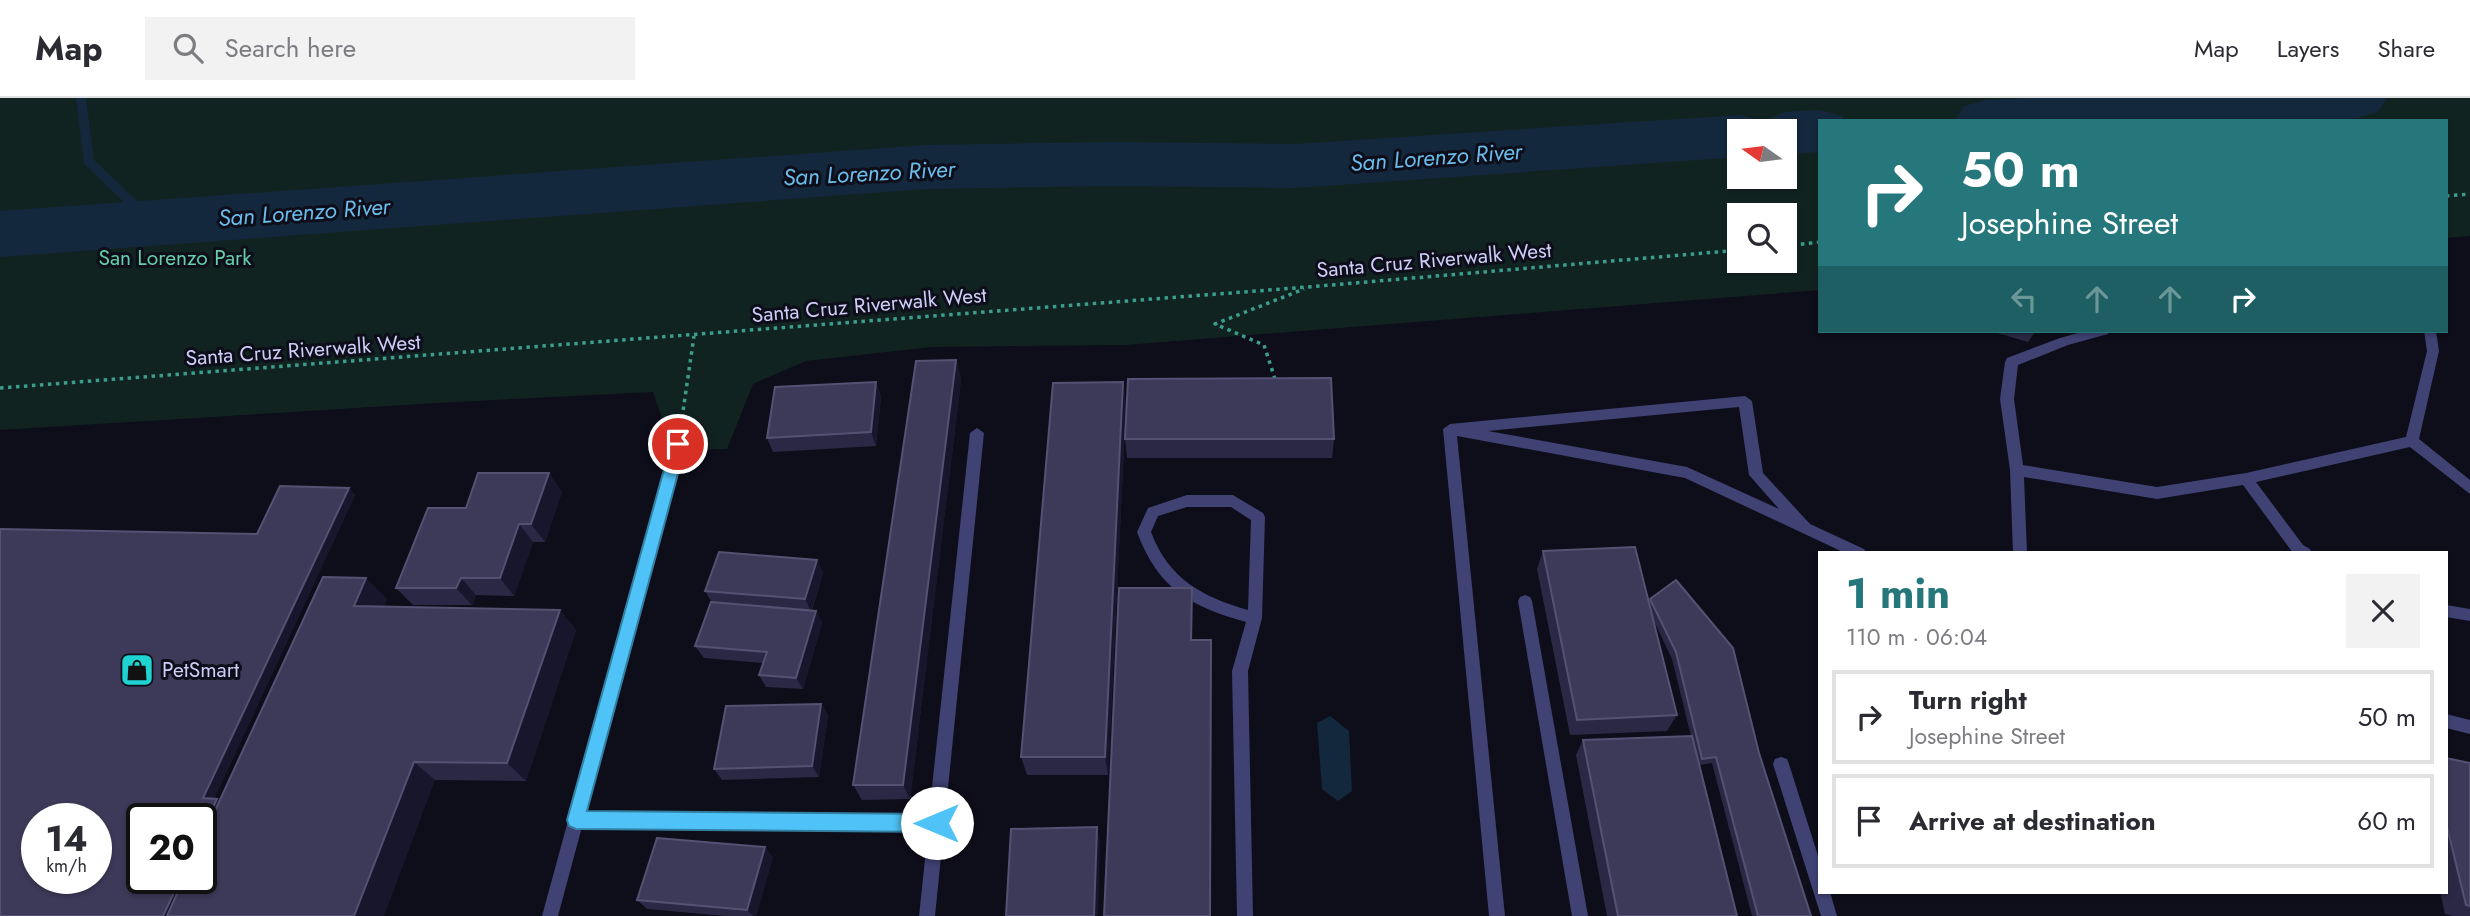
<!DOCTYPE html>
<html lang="en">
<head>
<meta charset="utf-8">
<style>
	body { margin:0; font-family:Jost,sans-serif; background:#f2f2f3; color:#2b2b33; height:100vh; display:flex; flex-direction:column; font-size:26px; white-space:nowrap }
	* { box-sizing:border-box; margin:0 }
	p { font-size:23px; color:#7c7c81 }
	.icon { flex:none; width:38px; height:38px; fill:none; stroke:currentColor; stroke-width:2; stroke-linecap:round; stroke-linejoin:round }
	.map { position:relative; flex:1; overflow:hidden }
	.panel { position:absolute; left:1818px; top:453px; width:630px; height:343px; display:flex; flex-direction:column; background:#fff; border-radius:0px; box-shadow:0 2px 5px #0004 }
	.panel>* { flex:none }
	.top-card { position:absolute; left:1818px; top:21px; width:630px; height:214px; border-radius:0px; box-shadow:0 2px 5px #0004; background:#25777b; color:#fff; overflow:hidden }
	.needle { width:46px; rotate:284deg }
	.fabs { position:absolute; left:1727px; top:21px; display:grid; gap:14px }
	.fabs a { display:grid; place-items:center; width:70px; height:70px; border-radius:0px; background:#fff; box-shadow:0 2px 5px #0004; font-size:35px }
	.speed { position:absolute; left:21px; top:705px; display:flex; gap:14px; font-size:35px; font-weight:700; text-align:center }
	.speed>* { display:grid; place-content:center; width:91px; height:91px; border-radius:50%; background:#fff; box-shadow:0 2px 5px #0004; line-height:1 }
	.speed small { font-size:18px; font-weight:400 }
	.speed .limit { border:4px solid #111; border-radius:10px; background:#fff; color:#111 }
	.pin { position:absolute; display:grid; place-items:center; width:60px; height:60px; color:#fff; margin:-30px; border:4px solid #fff; border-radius:50%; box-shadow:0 2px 7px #0007 }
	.me { position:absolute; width:77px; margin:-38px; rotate:270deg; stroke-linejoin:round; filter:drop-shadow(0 0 5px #0008) }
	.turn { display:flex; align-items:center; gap:24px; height:147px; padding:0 28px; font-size:32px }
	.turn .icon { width:91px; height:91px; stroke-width:2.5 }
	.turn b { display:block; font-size:49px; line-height:60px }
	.lanes { display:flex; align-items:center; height:66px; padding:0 28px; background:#0003; justify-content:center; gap:35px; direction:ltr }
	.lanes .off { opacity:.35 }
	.round { display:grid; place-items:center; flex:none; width:74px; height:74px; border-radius:0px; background:#f2f2f3 }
	.head { display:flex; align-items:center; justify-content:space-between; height:119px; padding:0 28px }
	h1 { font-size:42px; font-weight:700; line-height:52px; color:#25777b }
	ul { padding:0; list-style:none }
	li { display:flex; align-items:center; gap:21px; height:94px; margin:0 14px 10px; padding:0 14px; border:4px solid #e1e1e2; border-radius:0px }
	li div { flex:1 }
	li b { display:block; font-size:26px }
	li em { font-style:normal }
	header { display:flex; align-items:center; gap:42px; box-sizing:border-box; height:98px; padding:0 35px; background:#fff; border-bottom:2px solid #e1e1e2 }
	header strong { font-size:33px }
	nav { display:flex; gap:38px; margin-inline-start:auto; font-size:24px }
	.search { width:490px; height:63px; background:#f2f2f3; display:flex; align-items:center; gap:18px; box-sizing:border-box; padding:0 24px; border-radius:0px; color:#7c7c81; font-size:26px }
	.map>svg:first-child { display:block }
	.green { fill:#112321; fill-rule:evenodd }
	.water { fill:#14283d }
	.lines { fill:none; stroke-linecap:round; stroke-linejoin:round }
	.stream { stroke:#14283d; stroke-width:10 }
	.river { fill:#14283d; fill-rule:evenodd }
	.path { stroke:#3c9d8d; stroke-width:3.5; stroke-dasharray:3.5 4.5; stroke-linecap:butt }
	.service { fill:#3f4273; fill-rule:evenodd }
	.minor { fill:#3f4273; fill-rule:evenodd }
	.wall { fill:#2b2845 }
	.shaded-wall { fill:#18162c }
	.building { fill:#3d3a59; stroke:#545172; stroke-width:2; fill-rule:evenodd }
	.route { fill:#4fc3f7; stroke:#337fa1; stroke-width:2 }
	.labels { text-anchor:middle; stroke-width:6; stroke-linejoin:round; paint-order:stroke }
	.park-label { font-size:21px; fill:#65cda7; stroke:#0e0d1a }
	.street-label { font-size:21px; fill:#cecdf8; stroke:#0e0d1a }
	.poi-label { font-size:21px; fill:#cecdf8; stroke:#0e0d1a; text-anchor:start }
	.water-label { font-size:23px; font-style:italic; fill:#6abcea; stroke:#0e0d1a }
</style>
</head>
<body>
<header>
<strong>Map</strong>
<div class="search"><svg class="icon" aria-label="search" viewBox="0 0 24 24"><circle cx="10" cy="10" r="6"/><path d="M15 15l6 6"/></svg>Search here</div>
<nav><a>Map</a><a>Layers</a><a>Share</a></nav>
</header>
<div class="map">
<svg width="2470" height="818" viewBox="0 0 2470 818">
	<rect width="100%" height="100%" fill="#0e0d1a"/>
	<path class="green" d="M0 0H2470V138L2447 140 2446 23H1820V192L1125 247 931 249 806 263 753 286 727 351 673 352 653 294 436 305 0 332ZM1740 33H1785V79H1740ZM1740 117H1785V163H1740Z"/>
	<polygon class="water" points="1330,618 1349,633 1352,693 1338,703 1322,691 1317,625"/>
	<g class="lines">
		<polyline class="stream" points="81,0 89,64 153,125"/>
		<g class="river">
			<polygon points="2027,0 2387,0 2378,14 2357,20 2313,23 1956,23 1964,8 1986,2"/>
			<polygon points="1820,12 1842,18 1844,23 1820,23 1820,54 1785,56 1785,33 1740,33 1740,59 1295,90 1111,88 926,91 0,159 0,113 926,47 1111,44 1295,46 1740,17 1762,23 1785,14"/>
		</g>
		<g class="path">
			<polyline points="2446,98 2470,96"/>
			<polyline points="1785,148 1820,144"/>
			<polyline points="1275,281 1264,247 1215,226 1304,191"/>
			<polyline points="0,290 1308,189 1740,152"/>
			<polyline points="682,320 694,238"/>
		</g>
		<g class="service">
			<polygon points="2085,233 2109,233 2108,236 2068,247 2018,267 2014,301 2023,367 2157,389 2246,375 2406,339 2427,253 2424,233 2436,233 2439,253 2419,341 2470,382 2470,396 2410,349 2256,384 2303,447 2310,451 2312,455 2293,455 2243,387 2157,401 2024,379 2027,455 2013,455 2010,372 2000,301 2005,264 2007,260 2060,240"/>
			<path d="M1745 298 1752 303 1763 375 1810 426 1864 451 1866 455H1845L1685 380 1457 338 1505 818H1489L1443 331 1450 326ZM1739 309 1749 377 1779 411 1687 369 1488 333Z"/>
			<polygon points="977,330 984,335 935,818 919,818 928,733 576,730 570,727 568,722 570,717 576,714 929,717 970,335"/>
			<path d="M1187 397H1233L1263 415 1265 419 1262 520 1248 573 1253 818H1237L1232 573 1246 524C1190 508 1158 491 1137 434L1148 410ZM1187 409H1231L1251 422 1248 512C1202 499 1168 480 1151 434L1158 418Z"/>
			<polygon points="1525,497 1530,499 1532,503 1588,818 1572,818 1518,503 1520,499"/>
			<polygon points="2446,507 2470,511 2470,523 2446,519"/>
			<polygon points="1781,659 1787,661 1789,666 1820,764 1820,794 1830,794 1837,818 1821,818 1773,666 1775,661"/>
		</g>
		<g class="minor">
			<polygon points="678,341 683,342 685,346 558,818 542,818 671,346 673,342"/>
			<polygon points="2446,616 2470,622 2470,636 2446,630"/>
		</g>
	</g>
	<g class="wall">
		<polygon points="1991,233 2036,233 2028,244"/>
		<polygon points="956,262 961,282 910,701 862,702 853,687"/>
		<polygon points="876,284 881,298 876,348 773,354 767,340"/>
		<polygon points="1123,284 1126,308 1108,677 1027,677 1021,659"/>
		<polygon points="1125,341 1334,341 1332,360 1127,360"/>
		<polygon points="549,375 562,394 545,444 533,444 514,498 476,497 472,507 413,507 396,490 466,410"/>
		<polygon points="349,390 355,397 214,701 220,703 387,501 384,508 560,512 576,532 526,683 435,682 0,818 257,436"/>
		<polygon points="1543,453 1649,503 1650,501 1759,655 1811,818 1752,818 1712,665 1700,667 1737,818 1607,818 1576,657 1583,642 1691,638 1672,561 1653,521 1677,617 1667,633 1570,637 1537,471"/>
		<polygon points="817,462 823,475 812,512 816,513 822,525 803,591 766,589 759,577 763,565 704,560 695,548 712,505 705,493"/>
		<polygon points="821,606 828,617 819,679 722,682 714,671"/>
		<polygon points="2446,660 2470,665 2470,818 2453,818 2445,816 2440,794 2446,794"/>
		<polygon points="773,759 756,818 726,818 647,811 637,802"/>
	</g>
	<g class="shaded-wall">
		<polygon points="956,262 961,282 910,701 903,687"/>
		<polygon points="876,284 881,298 876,348 871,334"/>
		<polygon points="1123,284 1126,308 1108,677 1105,659"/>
		<polygon points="549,375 562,394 545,444 531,426"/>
		<polygon points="349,390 355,397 212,706 203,700"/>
		<polygon points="519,426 533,444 514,498 500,480"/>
		<polygon points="817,462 823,475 811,513 805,501"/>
		<polygon points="366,480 387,501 376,528 354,508"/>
		<polygon points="461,480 476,497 472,507 456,490"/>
		<polygon points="1192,490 1193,507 1192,559 1191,542"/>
		<polygon points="560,512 576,532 526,683 507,665"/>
		<polygon points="816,513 822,525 803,591 796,580"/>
		<polygon points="821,606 828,617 819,679 812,668"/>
		<polygon points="414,664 435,682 384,818 354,818"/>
		<polygon points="217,701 226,707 201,761 201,736"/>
		<polygon points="1097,729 1100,743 1098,818 1094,818"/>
		<polygon points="765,749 773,759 756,818 753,818 747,812"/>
		<polygon points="181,780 192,780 175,818 163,818"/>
	</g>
	<g class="building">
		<polygon points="956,262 903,687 853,687 916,263"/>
		<polygon points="1331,280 1334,341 1125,341 1128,281"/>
		<polygon points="876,284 871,334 767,340 775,289"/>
		<polygon points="1123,284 1105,659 1021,659 1053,285"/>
		<polygon points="478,375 549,375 531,426 519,426 500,480 461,480 456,490 396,490 428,410 466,410"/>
		<path d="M280 388 349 390 203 700 217 701 201 736V721H142V780H181L163 818H0V431L257 436ZM37 721H96V780H37Z"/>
		<polygon points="1635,449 1677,617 1577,622 1543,453"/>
		<polygon points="719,454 817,462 805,501 705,493"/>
		<polygon points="323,479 366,480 354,508 560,512 507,665 414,664 354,818 167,818 184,780 201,780 201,743"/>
		<polygon points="1676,482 1733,550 1759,655 1811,818 1758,818 1716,659 1702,661 1676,554 1650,501"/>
		<polygon points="1119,490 1192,490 1191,542 1211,542 1210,818 1104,818"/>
		<polygon points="711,504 816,513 796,580 759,577 767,554 695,548"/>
		<polygon points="821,606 812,668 714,671 726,608"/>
		<polygon points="1692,638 1737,818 1618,818 1583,642"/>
		<polygon points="2446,660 2470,665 2470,808 2466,807 2446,725"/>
		<polygon points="1097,729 1094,818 1006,818 1011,731"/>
		<polygon points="657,740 765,749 747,812 637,802"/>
	</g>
	<polygon class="route" points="678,340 686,346 587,713 937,716 943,719 946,725 943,731 937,734 576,731 569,728 567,722 671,346"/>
	<defs>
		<symbol id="shop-square" viewBox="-11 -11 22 22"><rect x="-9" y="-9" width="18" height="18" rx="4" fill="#1ed3d2" stroke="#0e0d1a"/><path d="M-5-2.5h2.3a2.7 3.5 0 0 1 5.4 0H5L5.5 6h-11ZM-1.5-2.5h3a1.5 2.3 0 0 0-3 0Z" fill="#111"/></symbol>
	</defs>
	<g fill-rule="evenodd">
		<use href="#shop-square" x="118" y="553" width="38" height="38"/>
	</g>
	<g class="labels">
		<g class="park-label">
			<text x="175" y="167">San Lorenzo Park</text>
		</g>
		<g class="street-label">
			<text transform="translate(1434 162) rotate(-5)" y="7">Santa Cruz Riverwalk West</text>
			<text transform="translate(869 207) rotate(-5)" y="7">Santa Cruz Riverwalk West</text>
			<text transform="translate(303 252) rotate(-4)" y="7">Santa Cruz Riverwalk West</text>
		</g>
		<g class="poi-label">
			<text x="162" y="579">PetSmart</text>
		</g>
		<g class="water-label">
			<text transform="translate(1436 59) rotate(-4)" y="8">San Lorenzo River</text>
			<text transform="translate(869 75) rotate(-3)" y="8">San Lorenzo River</text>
			<text transform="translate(304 114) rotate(-4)" y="8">San Lorenzo River</text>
		</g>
	</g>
</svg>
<div class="fabs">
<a><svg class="needle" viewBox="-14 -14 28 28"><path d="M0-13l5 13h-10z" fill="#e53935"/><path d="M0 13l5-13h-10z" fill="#7c7c81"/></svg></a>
<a><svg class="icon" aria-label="search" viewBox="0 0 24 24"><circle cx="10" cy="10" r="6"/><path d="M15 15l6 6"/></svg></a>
</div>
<div class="speed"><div>14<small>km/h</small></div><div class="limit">20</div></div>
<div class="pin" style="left:678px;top:346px;background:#d93025"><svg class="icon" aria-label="arrive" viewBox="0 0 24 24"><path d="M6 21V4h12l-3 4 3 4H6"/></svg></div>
<svg class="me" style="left:937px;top:725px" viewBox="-20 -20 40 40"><circle r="19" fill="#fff"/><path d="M0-13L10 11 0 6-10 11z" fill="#4fc3f7"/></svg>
<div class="top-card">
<div class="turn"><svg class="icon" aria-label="right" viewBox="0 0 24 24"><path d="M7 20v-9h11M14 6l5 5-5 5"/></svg><div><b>50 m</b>Josephine Street</div></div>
<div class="lanes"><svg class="icon off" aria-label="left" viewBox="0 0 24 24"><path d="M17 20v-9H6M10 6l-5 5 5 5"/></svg><svg class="icon off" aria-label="ahead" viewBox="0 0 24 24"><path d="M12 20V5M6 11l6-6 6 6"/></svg><svg class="icon off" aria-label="ahead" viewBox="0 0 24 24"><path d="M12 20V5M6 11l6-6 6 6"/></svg><svg class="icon" aria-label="right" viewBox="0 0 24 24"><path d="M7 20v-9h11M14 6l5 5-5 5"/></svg></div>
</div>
<section class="panel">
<div class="head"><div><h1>1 min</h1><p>110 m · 06:04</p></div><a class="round"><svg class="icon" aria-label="close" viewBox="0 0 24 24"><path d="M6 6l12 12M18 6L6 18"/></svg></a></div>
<ul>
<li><svg class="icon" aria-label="right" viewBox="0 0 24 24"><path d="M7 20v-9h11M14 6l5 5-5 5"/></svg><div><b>Turn right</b><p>Josephine Street</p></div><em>50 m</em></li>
<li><svg class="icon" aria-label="arrive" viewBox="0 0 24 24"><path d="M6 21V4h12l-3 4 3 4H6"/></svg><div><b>Arrive at destination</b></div><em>60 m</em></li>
</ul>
</section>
</div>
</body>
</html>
